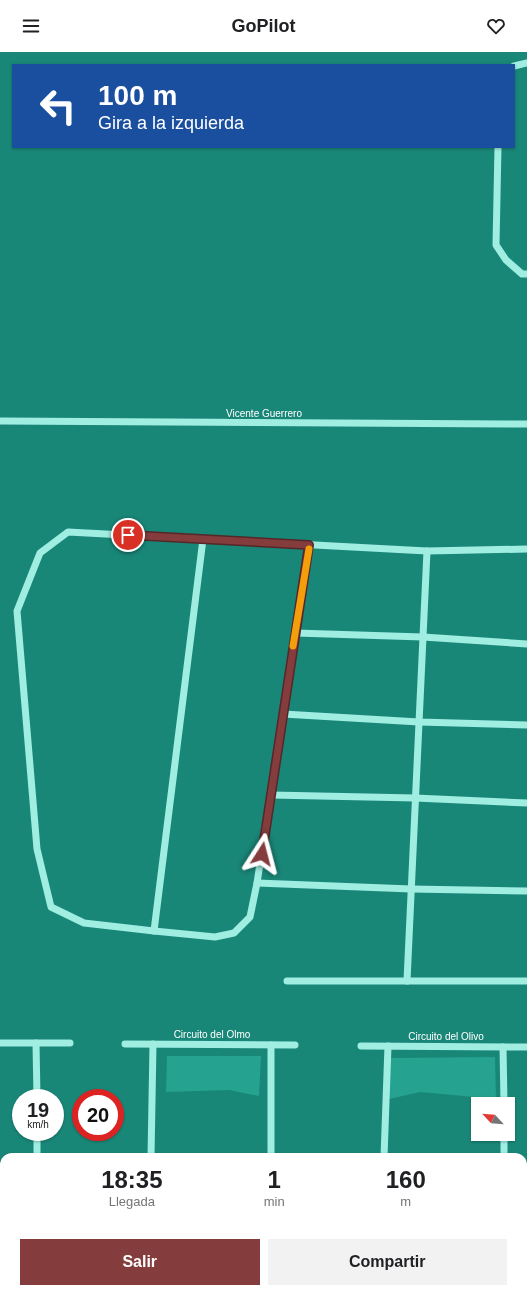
<!DOCTYPE html>
<html lang="es">
<head>
<meta charset="utf-8">
<style>
	body { margin:0; font-family:Helvetica,sans-serif; background:#f2f2f2; color:#202124; height:100vh; display:flex; flex-direction:column; font-size:15px; white-space:nowrap }
	* { box-sizing:border-box; margin:0 }
	p { font-size:13px; color:#757577 }
	.icon { flex:none; width:22px; height:22px; fill:none; stroke:currentColor; stroke-width:2; stroke-linecap:round; stroke-linejoin:round }
	.map { position:relative; flex:1; overflow:hidden }
	.panel { position:absolute; left:0px; top:1101px; width:527px; height:140px; display:flex; flex-direction:column; background:#fff; border-radius:12px 12px 0 0; box-shadow:0 1px 3px #0004 }
	.panel>* { flex:none }
	.hud { position:absolute; left:12px; top:12px; width:503px; height:84px; border-radius:0px; box-shadow:0 1px 3px #0004; background:#1a4fa0; color:#fff; overflow:hidden }
	.needle { width:26px; rotate:296deg }
	.tools { position:absolute; left:471px; top:1045px; display:grid; gap:8px }
	.tools a { display:grid; place-items:center; width:44px; height:44px; border-radius:0px; background:#fff; box-shadow:0 1px 3px #0004; font-size:20px }
	.speed { position:absolute; left:12px; top:1037px; display:flex; gap:8px; font-size:20px; font-weight:700; text-align:center }
	.speed>* { display:grid; place-content:center; width:52px; height:52px; border-radius:50%; background:#fff; box-shadow:0 1px 3px #0004; line-height:1 }
	.speed small { font-size:10px; font-weight:400 }
	.speed .limit { border:6px solid #d22; background:#fff; color:#111 }
	.pin { position:absolute; display:grid; place-items:center; width:34px; height:34px; color:#fff; margin:-17px; border:2px solid #fff; border-radius:50%; box-shadow:0 1px 4px #0007 }
	.me { position:absolute; width:44px; margin:-22px; rotate:9deg; stroke-linejoin:round; filter:drop-shadow(0 0 3px #0008) }
	.turn { display:flex; align-items:center; gap:14px; height:84px; padding:0 20px; font-size:18px }
	.turn .icon { width:52px; height:52px; stroke-width:2.5 }
	.turn b { display:block; font-size:28px; line-height:34px }
	.eta { display:flex; justify-content:space-evenly; align-items:center; height:68px; text-align:center }
	.eta b { font-size:24px; font-weight:600; line-height:28px }
	.button { display:flex; gap:8px; margin-top:auto; padding:8px 20px }
	.button a { flex:1; height:46px; border-radius:0px; background:#843c3d; color:#fff; font-size:16px; font-weight:600; line-height:46px; text-align:center }
	.button a+a { background:#f2f2f2; color:#202124 }
	header { display:flex; justify-content:space-between; align-items:center; height:52px; padding:0 20px; background:#fff; font-size:18px; font-weight:600 }
	.map>svg:first-child { display:block }
	.green { fill:#25a290 }
	.lines { fill:none; stroke-linecap:round; stroke-linejoin:round }
	.minor { stroke:#a0ede1; stroke-width:7 }
	.route-casing { stroke:#562728; stroke-width:10 }
	.route { stroke:#843c3d; stroke-width:7 }
	.slow { stroke:#f59e0b; stroke-width:7 }
	.labels { text-anchor:middle; stroke-width:4; stroke-linejoin:round; paint-order:stroke }
	.street-label { font-size:10px; fill:#fff; stroke:#198778 }
</style>
</head>
<body>
<header><svg class="icon" aria-label="menu" viewBox="0 0 24 24"><path d="M4 6h16M4 12h16M4 18h16"/></svg>GoPilot<svg class="icon" aria-label="heart" viewBox="0 0 24 24"><path d="M12 20l-8-8c-3-5 5-10 8-4 3-6 11-1 8 4z"/></svg></header>
<div class="map">
<svg width="527" height="1241" viewBox="0 0 527 1241">
	<rect width="100%" height="100%" fill="#198778"/>
	<g class="green">
		<polygon points="167,1004 261,1004 259,1044 229,1038 166,1040"/>
		<polygon points="495,1005 496,1047 420,1040 389,1047 388,1006"/>
	</g>
	<g class="lines">
		<g class="minor">
			<polyline points="514,14 527,11"/>
			<polyline points="498,95 496,193 506,208 522,222 527,222"/>
			<polyline points="0,369 527,372"/>
			<polyline points="203,487 154,879 84,871 51,855 37,797 17,559 40,501 68,480 427,499 527,497"/>
			<polyline points="295,581 423,585 527,592"/>
			<polyline points="283,662 419,670 527,673"/>
			<polyline points="271,743 415,746 527,751"/>
			<polyline points="257,831 411,837 527,839"/>
			<polyline points="154,879 215,885 234,881 250,865 257,831 309,493"/>
			<polyline points="287,929 527,929"/>
			<polyline points="407,929 427,499"/>
			<polyline points="0,991 70,991"/>
			<polyline points="36,991 37,1046"/>
			<polyline points="125,992 295,993"/>
			<polyline points="361,994 527,995"/>
			<polyline points="503,995 504,1052"/>
			<polyline points="37,1080 37,1105"/>
			<polyline points="504,1082 504,1105"/>
			<polyline points="151,1105 153,992"/>
			<polyline points="271,1105 271,993"/>
			<polyline points="384,1105 388,994"/>
			<polyline points="0,1141 4,1141"/>
			<polyline points="523,1184 527,1184"/>
			<polyline points="0,1191 4,1191"/>
			<polyline points="523,1209 527,1209"/>
			<polyline points="0,1237 4,1237"/>
			<polyline points="33,1237 37,1241"/>
			<polyline points="270,1237 271,1241"/>
			<polyline points="503,1237 505,1241"/>
			<polyline points="156,1241 157,1237"/>
			<polyline points="390,1241 393,1237"/>
		</g>
	</g>
	<g class="lines">
		<defs>
			<polyline id="route" points="128,483 309,493 262,802"/>
		</defs>
		<use href="#route" class="route-casing"/>
		<use href="#route" class="route"/>
		<polyline class="slow" points="293,594 309,497"/>
	</g>
	<g class="labels">
		<g class="street-label">
			<text x="264" y="365">Vicente Guerrero</text>
			<text x="212" y="986">Circuito del Olmo</text>
			<text x="446" y="988">Circuito del Olivo</text>
		</g>
	</g>
</svg>
<div class="tools">
<a><svg class="needle" viewBox="-14 -14 28 28"><path d="M0-13l5 13h-10z" fill="#e53935"/><path d="M0 13l5-13h-10z" fill="#757577"/></svg></a>
</div>
<div class="speed"><div>19<small>km/h</small></div><div class="limit">20</div></div>
<div class="pin" style="left:128px;top:483px;background:#d93025"><svg class="icon" aria-label="arrive" viewBox="0 0 24 24"><path d="M6 21V4h12l-3 4 3 4H6"/></svg></div>
<svg class="me" style="left:262px;top:802px" viewBox="-20 -20 40 40"><path d="M0-17L14 15 0 8-14 15z" fill="#843c3d" stroke="#fff" stroke-width="4"/></svg>
<div class="hud">
<div class="turn"><svg class="icon" aria-label="left" viewBox="0 0 24 24"><path d="M17 20v-9H6M10 6l-5 5 5 5"/></svg><div><b>100 m</b>Gira a la izquierda</div></div>
</div>
<section class="panel">
<div class="eta">
<div><b>18:35</b><p>Llegada</p></div>
<div><b>1</b><p>min</p></div>
<div><b>160</b><p>m</p></div>
</div>
<div class="button"><a>Salir</a><a>Compartir</a></div>
</section>
</div>
</body>
</html>
